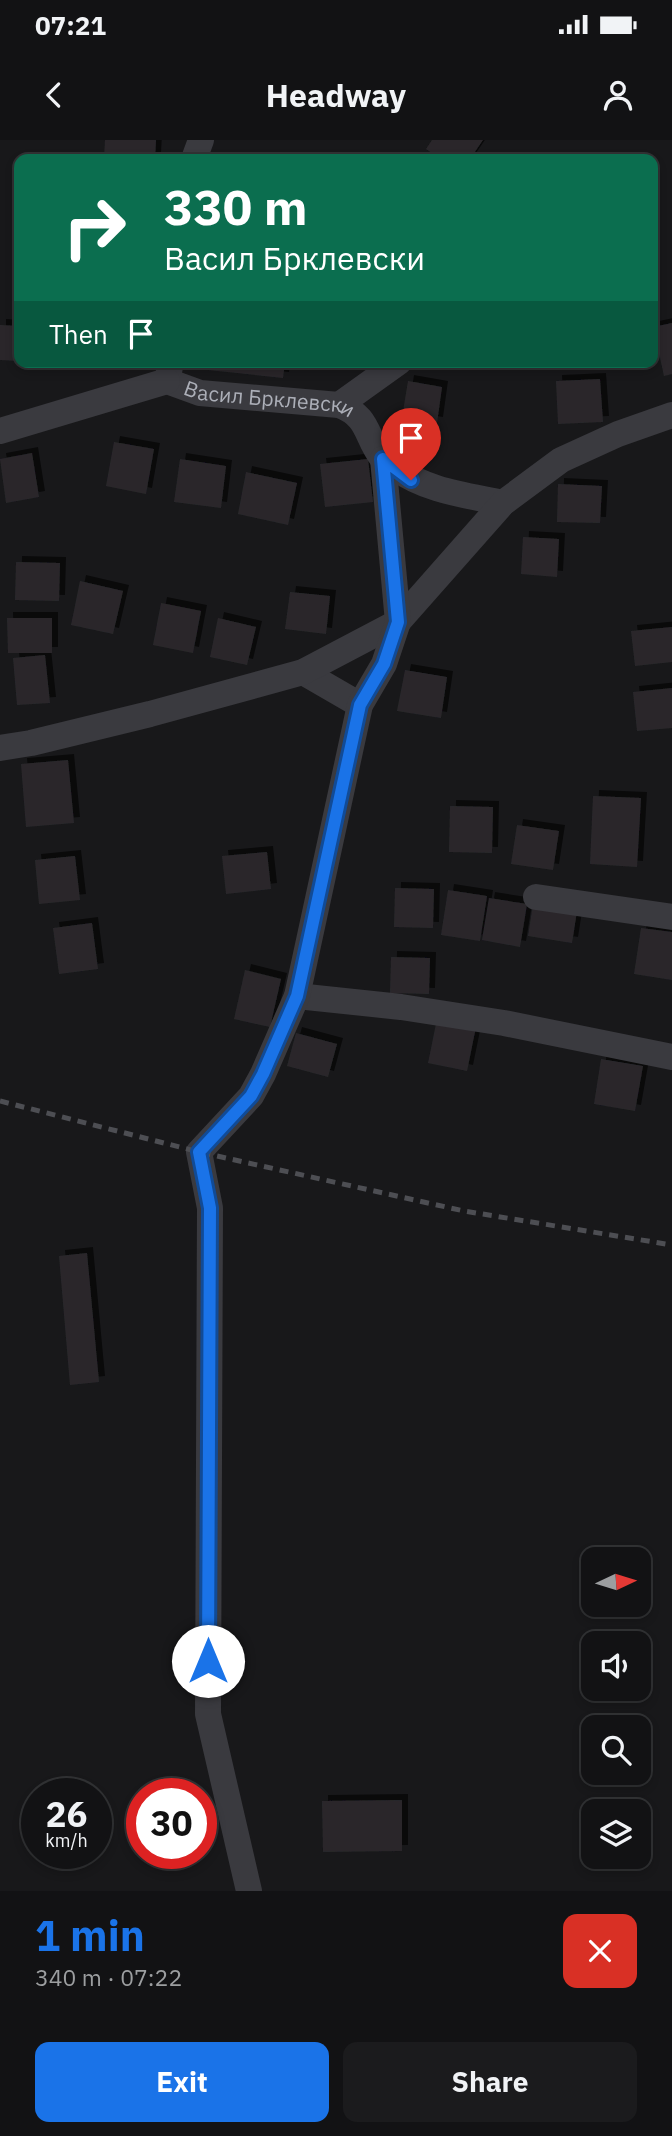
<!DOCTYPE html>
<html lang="en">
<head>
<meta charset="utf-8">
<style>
	body { margin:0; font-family:"IBM Plex Sans",sans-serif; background:#1b1b1d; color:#f1f3f6; height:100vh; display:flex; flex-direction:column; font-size:26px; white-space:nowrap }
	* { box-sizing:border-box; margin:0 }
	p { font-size:23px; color:#9c9ea0 }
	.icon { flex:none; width:38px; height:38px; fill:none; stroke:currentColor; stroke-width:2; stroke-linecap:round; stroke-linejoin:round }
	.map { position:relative; height:1751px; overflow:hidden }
	.details { display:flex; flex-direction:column; background:#121214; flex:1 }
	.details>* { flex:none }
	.hud { position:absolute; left:14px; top:14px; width:644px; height:214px; border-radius:14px; box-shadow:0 4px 10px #0003,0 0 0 2px #313234; background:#0b6e4f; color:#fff; overflow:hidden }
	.needle { width:46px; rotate:86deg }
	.tools { position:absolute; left:581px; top:1407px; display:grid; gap:14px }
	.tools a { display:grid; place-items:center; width:70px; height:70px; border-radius:14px; background:#121214; box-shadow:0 4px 10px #0003,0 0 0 2px #313234; font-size:35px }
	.speed { position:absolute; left:21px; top:1638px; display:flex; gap:14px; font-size:35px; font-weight:700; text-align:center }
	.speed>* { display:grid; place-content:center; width:91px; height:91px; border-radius:50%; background:#121214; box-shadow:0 4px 10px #0003,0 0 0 2px #313234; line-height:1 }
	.speed small { font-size:18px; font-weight:400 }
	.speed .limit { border:10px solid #d22; background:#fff; color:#111 }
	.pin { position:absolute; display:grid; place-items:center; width:60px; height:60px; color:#fff; margin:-72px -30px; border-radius:50% 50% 50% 0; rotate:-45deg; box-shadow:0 0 7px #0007 }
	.pin .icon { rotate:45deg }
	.me { position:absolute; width:77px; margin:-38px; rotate:0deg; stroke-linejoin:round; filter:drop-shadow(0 0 5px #0008) }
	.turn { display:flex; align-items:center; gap:24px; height:147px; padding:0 35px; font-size:32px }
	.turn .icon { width:91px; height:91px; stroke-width:2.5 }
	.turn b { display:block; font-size:49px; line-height:60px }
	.then { display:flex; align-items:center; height:66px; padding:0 35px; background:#0003; gap:14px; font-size:26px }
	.round { display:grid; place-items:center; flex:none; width:74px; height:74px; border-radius:14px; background:#1b1b1d }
	.head { display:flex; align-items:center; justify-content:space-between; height:119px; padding:0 35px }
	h1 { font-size:42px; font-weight:700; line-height:52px; color:#1a73e8 }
	.button { display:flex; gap:14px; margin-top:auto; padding:14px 35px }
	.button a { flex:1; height:80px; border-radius:14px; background:#1a73e8; color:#fff; font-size:28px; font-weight:700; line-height:80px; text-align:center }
	.button a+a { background:#1b1b1d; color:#f1f3f6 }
	.status { display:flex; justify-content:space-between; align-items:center; height:49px; padding:0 35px; background:#121214; direction:ltr }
	.status svg { height:19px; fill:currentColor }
	header { display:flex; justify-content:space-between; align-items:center; height:91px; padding:0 35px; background:#121214; font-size:32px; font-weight:700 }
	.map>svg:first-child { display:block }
	.building { fill:#29282b; filter:url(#shadow) }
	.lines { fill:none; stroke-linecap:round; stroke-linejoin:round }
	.minor { stroke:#3a3a3f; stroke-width:26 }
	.rail { stroke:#4d4e53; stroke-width:5; stroke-dasharray:9 7; stroke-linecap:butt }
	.route-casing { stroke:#114b97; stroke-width:18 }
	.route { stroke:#1a73e8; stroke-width:12 }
	.labels { text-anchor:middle; stroke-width:7; stroke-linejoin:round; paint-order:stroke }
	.street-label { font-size:21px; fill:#acafb8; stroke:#131315 }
</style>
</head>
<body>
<div class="status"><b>07:21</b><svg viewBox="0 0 49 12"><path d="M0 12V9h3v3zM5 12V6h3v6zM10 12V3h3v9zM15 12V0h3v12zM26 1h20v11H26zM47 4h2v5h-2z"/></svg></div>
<header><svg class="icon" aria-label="back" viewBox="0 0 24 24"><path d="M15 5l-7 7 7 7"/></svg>Headway<svg class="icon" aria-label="person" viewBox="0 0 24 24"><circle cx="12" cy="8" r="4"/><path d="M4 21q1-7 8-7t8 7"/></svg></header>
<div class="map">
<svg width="672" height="1751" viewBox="0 0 672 1751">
	<defs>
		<filter id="shadow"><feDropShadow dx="6" dy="-6" stdDeviation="0" flood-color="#0009"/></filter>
	</defs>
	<rect width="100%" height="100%" fill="#18181a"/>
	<g class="building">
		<polygon points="105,0 156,0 155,19 104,19"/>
		<polygon points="432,0 483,0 470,19 441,19 426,9"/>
		<polygon points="672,183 672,234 664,236 659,213 653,214 653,187"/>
		<polygon points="0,185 19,186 19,221 0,220"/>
		<polygon points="209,222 285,222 283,238 208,230"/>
		<polygon points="600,239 603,282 558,284 556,241"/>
		<polygon points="408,241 442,247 437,283 402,278"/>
		<polygon points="114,302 154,309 146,354 106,346"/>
		<polygon points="32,313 39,357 6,363 0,319"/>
		<polygon points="180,319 226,326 221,368 174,362"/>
		<polygon points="368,319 373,362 325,367 320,324"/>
		<polygon points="246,332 297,343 288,385 238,374"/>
		<polygon points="558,344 602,346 600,383 557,382"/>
		<polygon points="523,397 559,399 557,437 521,434"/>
		<polygon points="16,422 60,423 59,461 15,460"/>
		<polygon points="80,441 123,451 113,494 71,485"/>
		<polygon points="290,452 330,456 326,494 285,489"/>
		<polygon points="161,463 201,471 193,513 153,505"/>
		<polygon points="7,478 52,478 52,513 8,513"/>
		<polygon points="218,478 256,487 247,525 210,517"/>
		<polygon points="672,487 672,522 635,526 631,491"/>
		<polygon points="45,515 50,563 17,565 13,518"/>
		<polygon points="405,530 447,537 441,578 397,571"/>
		<polygon points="672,548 672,588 637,591 633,552"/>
		<polygon points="68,620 74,683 26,687 21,624"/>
		<polygon points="593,656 641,658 637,727 590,724"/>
		<polygon points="450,666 493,667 492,713 449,712"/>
		<polygon points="517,685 559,691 553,730 511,724"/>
		<polygon points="267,712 271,749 226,754 222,716"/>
		<polygon points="75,716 80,760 39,764 35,720"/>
		<polygon points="395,748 434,749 433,788 394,787"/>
		<polygon points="448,750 487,756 480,801 441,795"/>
		<polygon points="489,758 527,764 520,807 482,800"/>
		<polygon points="533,764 577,771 572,803 528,796"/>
		<polygon points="92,783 98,829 59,834 53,788"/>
		<polygon points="641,788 672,792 672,840 634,834"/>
		<polygon points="391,817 430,818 429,854 390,853"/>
		<polygon points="245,830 281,839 270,887 234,879"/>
		<polygon points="437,879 476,887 467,931 428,923"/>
		<polygon points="296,893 337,904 328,937 287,926"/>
		<polygon points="601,919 643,926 635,971 594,964"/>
		<polygon points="87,1113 99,1242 70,1245 59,1116"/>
		<polygon points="402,1660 402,1711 323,1712 322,1661"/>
	</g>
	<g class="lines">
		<g class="minor">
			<polyline points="194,19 201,0"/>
			<path id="s1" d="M171 222 167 241 200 253 339 265C370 277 365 296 382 318 385 322 391 325 395 328 427 351 466 355 503 363"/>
			<polyline points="339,265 399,222"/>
			<polyline points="0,291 167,241"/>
			<polyline points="303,532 360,565"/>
			<polyline points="0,608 31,603 150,574 303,532 398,482 503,363 561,320 618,294 672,275"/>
			<polyline points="536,757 672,777"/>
			<polyline points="297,856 401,867 504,883 672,917"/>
			<polyline points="249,1751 208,1574 210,1068 199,1012 251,956 263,934 297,856 360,565 384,524 398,482 383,319"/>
		</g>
		<polyline class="rail" points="0,961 199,1012 464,1071 672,1105"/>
	</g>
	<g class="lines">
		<defs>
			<polyline id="route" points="208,1521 210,1068 199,1012 251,956 263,934 297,856 360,565 384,524 398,482 383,319 411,340"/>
		</defs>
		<use href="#route" class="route-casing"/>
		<use href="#route" class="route"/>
	</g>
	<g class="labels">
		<g class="street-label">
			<text dy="7" stroke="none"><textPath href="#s1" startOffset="124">Васил Брклевски</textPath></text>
		</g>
	</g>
</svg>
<div class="tools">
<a><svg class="needle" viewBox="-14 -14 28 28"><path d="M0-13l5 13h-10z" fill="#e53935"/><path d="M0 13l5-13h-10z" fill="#9c9ea0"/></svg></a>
<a><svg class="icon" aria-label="sound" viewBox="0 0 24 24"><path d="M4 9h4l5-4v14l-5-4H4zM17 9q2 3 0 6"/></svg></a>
<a><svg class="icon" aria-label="search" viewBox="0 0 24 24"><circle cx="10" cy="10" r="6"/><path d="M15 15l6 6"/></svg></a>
<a><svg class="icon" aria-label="layers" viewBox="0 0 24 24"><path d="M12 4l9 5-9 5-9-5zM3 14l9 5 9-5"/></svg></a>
</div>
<div class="speed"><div>26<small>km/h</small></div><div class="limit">30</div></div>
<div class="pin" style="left:411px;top:340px;background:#d93025"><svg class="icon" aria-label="arrive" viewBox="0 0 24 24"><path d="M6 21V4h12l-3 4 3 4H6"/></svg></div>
<svg class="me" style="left:208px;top:1521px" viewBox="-20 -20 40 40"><circle r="19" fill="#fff"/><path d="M0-13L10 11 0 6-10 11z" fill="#1a73e8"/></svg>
<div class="hud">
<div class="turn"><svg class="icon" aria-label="right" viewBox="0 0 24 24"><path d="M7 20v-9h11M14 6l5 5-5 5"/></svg><div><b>330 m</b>Васил Брклевски</div></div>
<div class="then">Then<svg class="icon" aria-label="arrive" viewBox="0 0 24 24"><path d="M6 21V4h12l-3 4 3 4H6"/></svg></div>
</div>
</div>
<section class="details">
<div class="head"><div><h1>1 min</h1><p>340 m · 07:22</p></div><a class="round" style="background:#d93025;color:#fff"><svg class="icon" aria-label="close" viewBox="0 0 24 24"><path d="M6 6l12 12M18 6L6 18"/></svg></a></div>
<div class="button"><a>Exit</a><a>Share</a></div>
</section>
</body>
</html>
